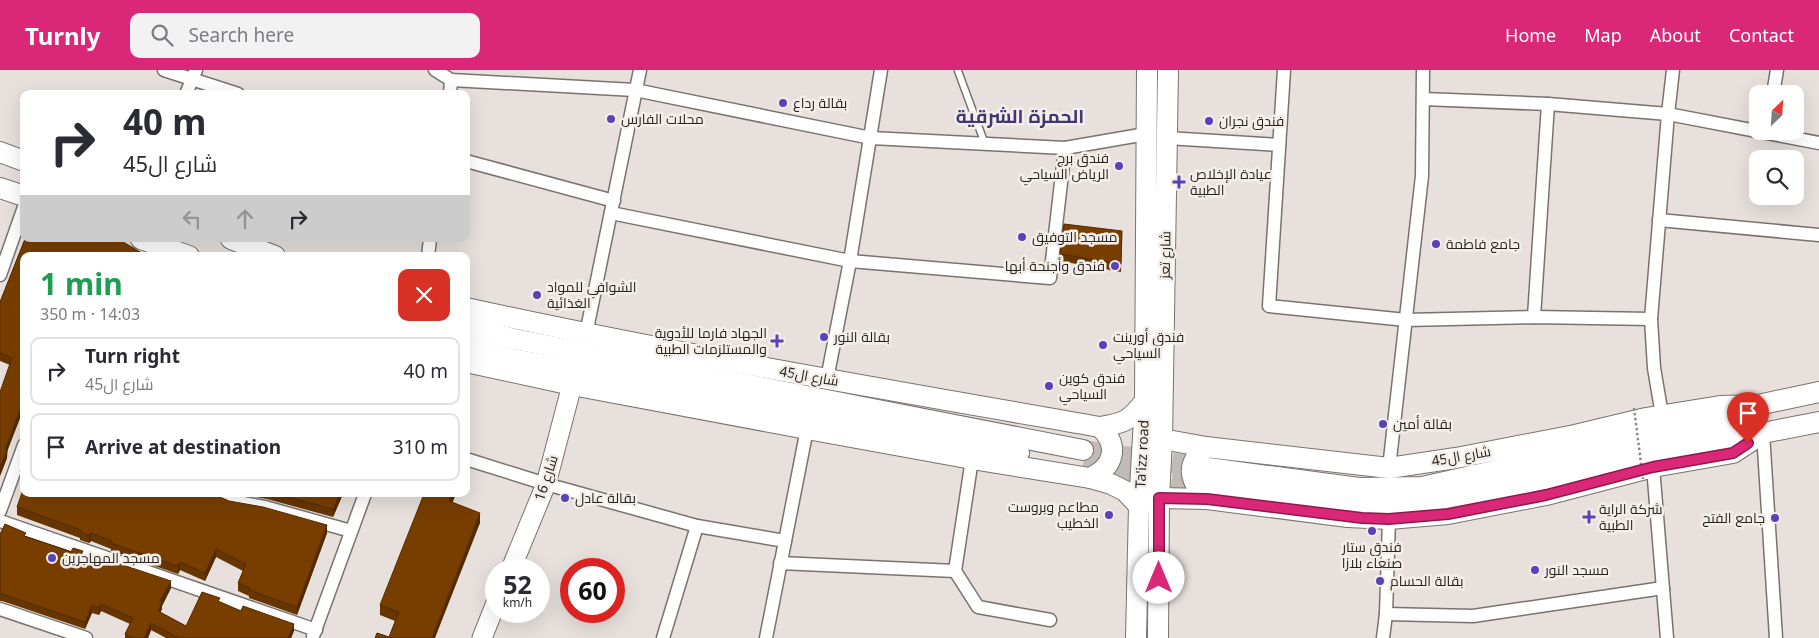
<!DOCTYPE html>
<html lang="en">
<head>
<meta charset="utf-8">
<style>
	body { margin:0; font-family:"Noto Sans",Cairo,sans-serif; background:#f2f2f3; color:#2b2b33; height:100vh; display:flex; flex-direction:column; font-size:19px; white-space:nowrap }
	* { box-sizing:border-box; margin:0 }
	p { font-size:16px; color:#7c7c81 }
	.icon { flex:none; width:28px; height:28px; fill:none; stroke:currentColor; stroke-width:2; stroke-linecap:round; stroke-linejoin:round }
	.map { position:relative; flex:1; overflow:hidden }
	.drawer { position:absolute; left:20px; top:182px; width:450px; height:245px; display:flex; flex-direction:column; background:#fff; border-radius:10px; box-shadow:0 5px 20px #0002 }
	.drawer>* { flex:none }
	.banner { position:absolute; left:20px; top:20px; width:450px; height:152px; border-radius:10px; box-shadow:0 5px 20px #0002; background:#fff; color:#2b2b33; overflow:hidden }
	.needle { width:32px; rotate:25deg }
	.tools { position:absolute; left:1749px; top:15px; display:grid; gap:10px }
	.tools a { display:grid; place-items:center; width:55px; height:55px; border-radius:10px; background:#fff; box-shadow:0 5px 20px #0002; font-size:25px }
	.speed { position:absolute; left:485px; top:488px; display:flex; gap:10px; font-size:25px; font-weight:700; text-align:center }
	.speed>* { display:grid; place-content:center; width:65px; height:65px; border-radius:50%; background:#fff; box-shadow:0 5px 20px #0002; line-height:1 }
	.speed small { font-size:12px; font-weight:400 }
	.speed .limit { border:8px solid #d22; background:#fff; color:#111 }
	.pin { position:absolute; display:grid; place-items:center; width:42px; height:42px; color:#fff; margin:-51px -21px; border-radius:50% 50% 50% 0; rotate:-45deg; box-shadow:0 0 5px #0007 }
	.pin .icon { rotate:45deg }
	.me { position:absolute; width:55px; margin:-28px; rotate:0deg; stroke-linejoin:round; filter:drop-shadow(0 0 4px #0008) }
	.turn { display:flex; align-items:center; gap:18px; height:105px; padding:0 20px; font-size:22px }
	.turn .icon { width:65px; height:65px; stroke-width:2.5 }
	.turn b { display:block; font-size:35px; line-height:42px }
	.lanes { display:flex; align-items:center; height:48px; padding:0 20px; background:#0003; justify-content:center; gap:25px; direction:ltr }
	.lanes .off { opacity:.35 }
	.round { display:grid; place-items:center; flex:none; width:52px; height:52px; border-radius:10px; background:#f2f2f3 }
	.headline { display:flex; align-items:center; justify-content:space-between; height:85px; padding:0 20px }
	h1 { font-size:30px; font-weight:700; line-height:38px; color:#1e9e55 }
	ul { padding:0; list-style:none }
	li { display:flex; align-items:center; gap:15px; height:68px; margin:0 10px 8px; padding:0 10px; border:2px solid #e1e1e2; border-radius:10px }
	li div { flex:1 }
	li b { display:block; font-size:19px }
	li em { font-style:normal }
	header { display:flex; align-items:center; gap:30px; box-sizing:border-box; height:70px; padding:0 25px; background:#db2777; color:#fff }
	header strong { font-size:24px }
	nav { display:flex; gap:28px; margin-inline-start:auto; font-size:18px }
	.search { width:350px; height:45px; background:#f2f2f3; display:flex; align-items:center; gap:12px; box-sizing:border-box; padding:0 18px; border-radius:10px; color:#7c7c81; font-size:19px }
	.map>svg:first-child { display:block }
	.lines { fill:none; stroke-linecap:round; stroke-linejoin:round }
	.primary-tunnel { stroke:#c1bab7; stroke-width:20; stroke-dasharray:20 10; stroke-linecap:butt }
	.lane-casing { stroke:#79736f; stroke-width:9 }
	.street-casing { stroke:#79736f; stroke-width:15 }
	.secondary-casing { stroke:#79736f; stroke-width:21 }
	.primary-casing { stroke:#79736f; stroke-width:22 }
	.lane { stroke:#fff; stroke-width:6 }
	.street { stroke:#fff; stroke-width:12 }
	.secondary { stroke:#fff; stroke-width:19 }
	.primary { stroke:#fff; stroke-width:20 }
	.path-bridge { stroke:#8f8a87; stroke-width:2.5; stroke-dasharray:2.5 2.5; stroke-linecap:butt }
	.wall { fill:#673500 }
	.shaded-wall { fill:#542b00 }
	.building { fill:#783e00; stroke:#542b00 }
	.route-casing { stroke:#8e194d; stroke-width:12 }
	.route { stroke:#db2777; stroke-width:9 }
	.poi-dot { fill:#5a41b9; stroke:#f4eee9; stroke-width:2 }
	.labels { text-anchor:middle; stroke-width:5; stroke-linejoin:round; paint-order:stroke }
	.poi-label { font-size:14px; fill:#272422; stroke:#f4eee9; text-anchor:start }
	.street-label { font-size:14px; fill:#272422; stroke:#f4eee9 }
	.district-label { font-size:19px; font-weight:bold; fill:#3f3673; stroke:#f4eee9 }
</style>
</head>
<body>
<header>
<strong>Turnly</strong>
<div class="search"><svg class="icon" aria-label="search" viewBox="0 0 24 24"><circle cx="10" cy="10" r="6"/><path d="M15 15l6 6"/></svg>Search here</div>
<nav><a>Home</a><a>Map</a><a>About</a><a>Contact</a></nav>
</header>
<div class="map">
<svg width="1819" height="568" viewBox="0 0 1819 568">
	<rect width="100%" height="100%" fill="#e7e0dc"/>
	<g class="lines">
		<g class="primary-tunnel">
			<polyline points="1083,380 1208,398"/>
			<polyline points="1083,395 1205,414"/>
		</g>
		<defs>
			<polyline id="lane" points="958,1 985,74"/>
			<g id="street">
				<polyline points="164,0 238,24"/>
				<polyline points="435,0 451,10 635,20 871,68 1065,78 1146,64"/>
				<polyline points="1284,0 1269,236 1406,250 1534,247 1651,249"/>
				<polyline points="186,24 196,0"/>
				<polyline points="450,24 451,10"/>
				<polyline points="1773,24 1777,0"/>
				<polyline points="1423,29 1548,34 1668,44 1819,73"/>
				<polyline points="1167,68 1279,75"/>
				<polyline points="466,91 614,131"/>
				<polyline points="611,143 850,191 1050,208 1065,78"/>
				<polyline points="1659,150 1819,165"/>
				<polyline points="428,186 430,169"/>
				<polyline points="0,205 24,137"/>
				<polyline points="1534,247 1548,34"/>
				<polyline points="586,264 640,0"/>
				<polyline points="827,309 850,191 881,0"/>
				<polyline points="1662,345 1654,298 1651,249 1668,44 1673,0"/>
				<polyline points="1763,363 1776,568"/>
				<polyline points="466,389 546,414 697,456 785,471"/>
				<polyline points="1653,397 1667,568"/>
				<polyline points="1389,398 1422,106 1423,0"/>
				<polyline points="214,424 232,431 265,437 351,461"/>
				<polyline points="0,441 24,375"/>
				<polyline points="0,451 316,560"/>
				<polyline points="780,493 955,501 972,389"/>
				<polyline points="955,501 978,537 1050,550"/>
				<polyline points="0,539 86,568"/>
				<polyline points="1386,544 1473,546 1663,518"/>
				<polyline points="313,566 365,424"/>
				<polyline points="663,568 697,456"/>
				<polyline points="766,568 807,359"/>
				<polyline points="1383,568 1386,544 1389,449"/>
			</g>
			<g id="secondary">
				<polyline points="511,499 546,414 572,315"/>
				<polyline points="482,568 496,533"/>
			</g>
			<g id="primary">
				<polyline points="0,82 24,91"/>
				<polyline points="0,118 24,126"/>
				<polyline points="141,169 189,186"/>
				<polyline points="231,169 275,186"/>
				<path d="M466 238C676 284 888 320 1100 357 1125 353 1129 351 1145 331"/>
				<polyline points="466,257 514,269 1083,380"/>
				<polyline points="466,277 513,289 1019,383"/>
				<polyline points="466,292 572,315 807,359 972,389 1090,408 1111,414 1125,421 1139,436"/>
				<polyline points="1162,369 1206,377 1389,398 1456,388 1575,365 1646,348 1720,336 1758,335 1819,322"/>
				<path d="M1206 377C1185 394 1189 411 1207 429"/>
				<polyline points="1208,398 1359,418 1422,417 1727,349 1750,339"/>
				<path d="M1090 408C1114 397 1120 376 1100 357"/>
				<polyline points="1205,414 1319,429 1411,434 1498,418 1733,366 1763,363 1819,352"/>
				<polyline points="1159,428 1207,429 1348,447 1389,449 1448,444 1546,425 1653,397 1733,383 1759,366"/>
				<polyline points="1136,568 1139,436 1145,331 1147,0"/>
				<polyline points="1158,568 1159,428 1162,369 1168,0"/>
			</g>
		</defs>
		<use href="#lane" class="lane-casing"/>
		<use href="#street" class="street-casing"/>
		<use href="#secondary" class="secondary-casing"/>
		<use href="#primary" class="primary-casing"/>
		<use href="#lane" class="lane"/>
		<use href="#street" class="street"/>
		<use href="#secondary" class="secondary"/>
		<use href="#primary" class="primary"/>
		<polyline class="path-bridge" points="1634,338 1643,409"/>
	</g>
	<g class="wall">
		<polygon points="1122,161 1121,202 1060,191 1060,184"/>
		<polygon points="25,169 147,186 24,186 7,388 0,406 10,295 0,291 0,232"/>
		<polygon points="24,392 24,411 20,410 20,402"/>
		<polygon points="238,424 343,424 333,447 267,429"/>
		<polygon points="83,425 229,431 327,463 297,545 249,528 249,526 238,521 238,513 243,501 216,487 205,511 180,500 178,504 111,481 111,479 91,471 89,473 80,470 80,468 17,445 17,437"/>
		<polygon points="453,432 480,453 389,567 395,551 380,545 380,535"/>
		<polygon points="0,464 26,466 83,485 103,494 171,518 162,536 162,539 160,542 186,556 220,532 241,541 294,561 291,568 166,568 151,560 148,568 125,568 125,564 130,554 101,541 99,545 92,543 85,559 2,531 0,531"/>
	</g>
	<g class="shaded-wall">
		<polygon points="24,330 24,338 7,382 7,388 0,406 0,398 5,379"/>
		<polygon points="340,424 343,424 333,447 333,439"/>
		<polygon points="452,424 456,424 449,441 449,431"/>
		<polygon points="480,443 480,453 435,568 432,568"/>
		<polygon points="327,455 327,463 297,545 297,537"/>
		<polygon points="91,463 91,471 89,473 89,465"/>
		<polygon points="216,479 216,487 205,511 205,503"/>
		<polygon points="180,492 180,500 178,504 178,496"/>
		<polygon points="171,511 171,518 162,536 162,539 158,548 158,541 160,531"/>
		<polygon points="101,534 101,541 99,545 99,538"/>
		<polygon points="92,535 92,543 85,559 85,552"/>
		<polygon points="151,553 151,560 148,568 144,568"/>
		<polygon points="294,554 294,561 291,568 288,568"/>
	</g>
	<g class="building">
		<polygon points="1064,154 1122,161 1121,194 1060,184"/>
		<polygon points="25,169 101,169 111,173 114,169 118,169 147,186 24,186 24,330 5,379 7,380 0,398 0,322 12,288 0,283 0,232"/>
		<polygon points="24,392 24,403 20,402"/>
		<polygon points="24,417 24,424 79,424 83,425 83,424 213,424 229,431 263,437 327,455 297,537 249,520 250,518 238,513 246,494 216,479 205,503 180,492 178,496 111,473 112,471 91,463 89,465 80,462 81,460 17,437"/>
		<polygon points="276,424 340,424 333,439"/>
		<polygon points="424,424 452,424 449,431 480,443 432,568 375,568 377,563 389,567 399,542 380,535"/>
		<polygon points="5,454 26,463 24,466 71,482 73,478 83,481 81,485 103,494 105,489 171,511 160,531 162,532 158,541 186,556 202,522 220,528 218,531 241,541 243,536 294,554 288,568 179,568 151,553 144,568 133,568 125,564 133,548 101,534 99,538 92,535 85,552 2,524 0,524 0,464"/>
	</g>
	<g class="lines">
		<defs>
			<polyline id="route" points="1159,508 1159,428 1207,429 1362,448 1389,449 1448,444 1546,425 1653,397 1733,383 1748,373"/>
		</defs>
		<use href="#route" class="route-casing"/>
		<use href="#route" class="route"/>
	</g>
	<g class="poi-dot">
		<circle cx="783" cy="33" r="5"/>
		<circle cx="611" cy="49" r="5"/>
		<circle cx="1209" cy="51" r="5"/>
		<circle cx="1119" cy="96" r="5"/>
		<path d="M1176.5 104.5h5v5h5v5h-5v5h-5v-5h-5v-5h5z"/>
		<circle cx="1022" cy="167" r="5"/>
		<circle cx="1436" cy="174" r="5"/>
		<circle cx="1115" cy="196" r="5"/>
		<circle cx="537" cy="225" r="5"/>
		<circle cx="824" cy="267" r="5"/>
		<path d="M774.5 263.5h5v5h5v5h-5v5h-5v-5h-5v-5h5z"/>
		<circle cx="1103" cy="275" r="5"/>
		<circle cx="1049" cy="316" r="5"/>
		<circle cx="1383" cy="354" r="5"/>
		<circle cx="565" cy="428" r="5"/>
		<circle cx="1109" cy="445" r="5"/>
		<path d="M1586.5 439.5h5v5h5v5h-5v5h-5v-5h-5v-5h5z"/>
		<circle cx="1775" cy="448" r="5"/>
		<circle cx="1372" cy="461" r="5"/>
		<circle cx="52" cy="488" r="5"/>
		<circle cx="1535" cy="500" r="5"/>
		<circle cx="1380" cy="511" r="5"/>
	</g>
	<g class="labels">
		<g class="poi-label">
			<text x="793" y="38">بقالة رداع</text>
			<text x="621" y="54">محلات الفارس</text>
			<text x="1219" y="56">فندق نجران</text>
			<text x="1109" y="93" text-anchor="end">فندق برج<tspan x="1109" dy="16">الرياض السياحي</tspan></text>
			<text x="1190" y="109">عيادة الإخلاص<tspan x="1190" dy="16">الطبية</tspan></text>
			<text x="1032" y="172">مسجد التوفيق</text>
			<text x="1446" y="179">جامع فاطمة</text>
			<text x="1105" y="201" text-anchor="end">فندق وأجنحة أبها</text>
			<text x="547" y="222">الشوافي للمواد<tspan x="547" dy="16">الغذائية</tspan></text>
			<text x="767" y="268" text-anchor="end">الجهاد فارما للأدوية<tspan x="767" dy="16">والمستلزمات الطبية</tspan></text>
			<text x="834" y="272">بقالة النور</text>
			<text x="1113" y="272">فندق أورينت<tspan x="1113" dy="16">السياحي</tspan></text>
			<text x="1059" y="313">فندق كوين<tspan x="1059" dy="16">السياحي</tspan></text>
			<text x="1393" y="359">بقالة أمين</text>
			<text x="575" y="433">بقالة عادل</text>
			<text x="1099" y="442" text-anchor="end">مطاعم وبروست<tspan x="1099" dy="16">الخطيب</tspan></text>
			<text x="1599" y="444">شركة الراية<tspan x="1599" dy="16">الطبية</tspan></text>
			<text x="1765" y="453" text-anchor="end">جامع الفتح</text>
			<text x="1372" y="482" text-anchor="middle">فندق ستار<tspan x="1372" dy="16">صنعاء بلازا</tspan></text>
			<text x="62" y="493">مسجد المهاجرين</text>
			<text x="1545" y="505">مسجد النور</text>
			<text x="1390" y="516">بقالة الحسام</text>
		</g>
		<g class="street-label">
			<text transform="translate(1165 185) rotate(-89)" y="5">شارع تعز</text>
			<text transform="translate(809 306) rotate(10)" y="5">شارع ال45</text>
			<text transform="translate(1142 384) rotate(-87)" y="5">Ta'izz road</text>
			<text transform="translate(1461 386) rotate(-10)" y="5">شارع ال45</text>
			<text transform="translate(546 408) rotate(-72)" y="5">شارع 16</text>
		</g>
		<g class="district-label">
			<text x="1020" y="53">الحمزة الشرقية</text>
		</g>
	</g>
</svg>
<div class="tools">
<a><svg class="needle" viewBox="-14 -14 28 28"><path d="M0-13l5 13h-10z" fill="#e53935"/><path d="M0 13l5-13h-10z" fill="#7c7c81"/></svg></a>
<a><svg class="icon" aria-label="search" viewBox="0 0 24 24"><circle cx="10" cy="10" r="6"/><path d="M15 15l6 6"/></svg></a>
</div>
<div class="speed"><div>52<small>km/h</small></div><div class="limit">60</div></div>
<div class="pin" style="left:1748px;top:373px;background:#d93025"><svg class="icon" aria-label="arrive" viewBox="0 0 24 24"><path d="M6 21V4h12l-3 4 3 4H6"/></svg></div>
<svg class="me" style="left:1159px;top:508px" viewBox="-20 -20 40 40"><circle r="19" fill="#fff"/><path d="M0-13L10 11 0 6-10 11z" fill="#db2777"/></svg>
<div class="banner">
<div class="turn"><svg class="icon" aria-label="right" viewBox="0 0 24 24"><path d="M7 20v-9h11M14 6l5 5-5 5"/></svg><div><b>40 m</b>شارع ال45</div></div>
<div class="lanes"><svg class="icon off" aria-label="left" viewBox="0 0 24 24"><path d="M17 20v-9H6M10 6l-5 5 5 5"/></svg><svg class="icon off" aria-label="ahead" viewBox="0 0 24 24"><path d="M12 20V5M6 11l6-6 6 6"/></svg><svg class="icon" aria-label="right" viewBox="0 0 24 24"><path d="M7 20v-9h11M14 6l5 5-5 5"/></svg></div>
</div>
<section class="drawer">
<div class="headline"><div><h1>1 min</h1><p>350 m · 14:03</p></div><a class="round" style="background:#d93025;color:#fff"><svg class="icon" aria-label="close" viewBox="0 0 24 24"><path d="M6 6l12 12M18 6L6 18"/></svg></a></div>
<ul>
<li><svg class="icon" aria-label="right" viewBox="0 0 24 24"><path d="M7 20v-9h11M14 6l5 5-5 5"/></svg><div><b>Turn right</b><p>شارع ال45</p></div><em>40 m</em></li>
<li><svg class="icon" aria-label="arrive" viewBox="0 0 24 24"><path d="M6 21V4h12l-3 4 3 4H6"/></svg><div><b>Arrive at destination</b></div><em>310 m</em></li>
</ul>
</section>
</div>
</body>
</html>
